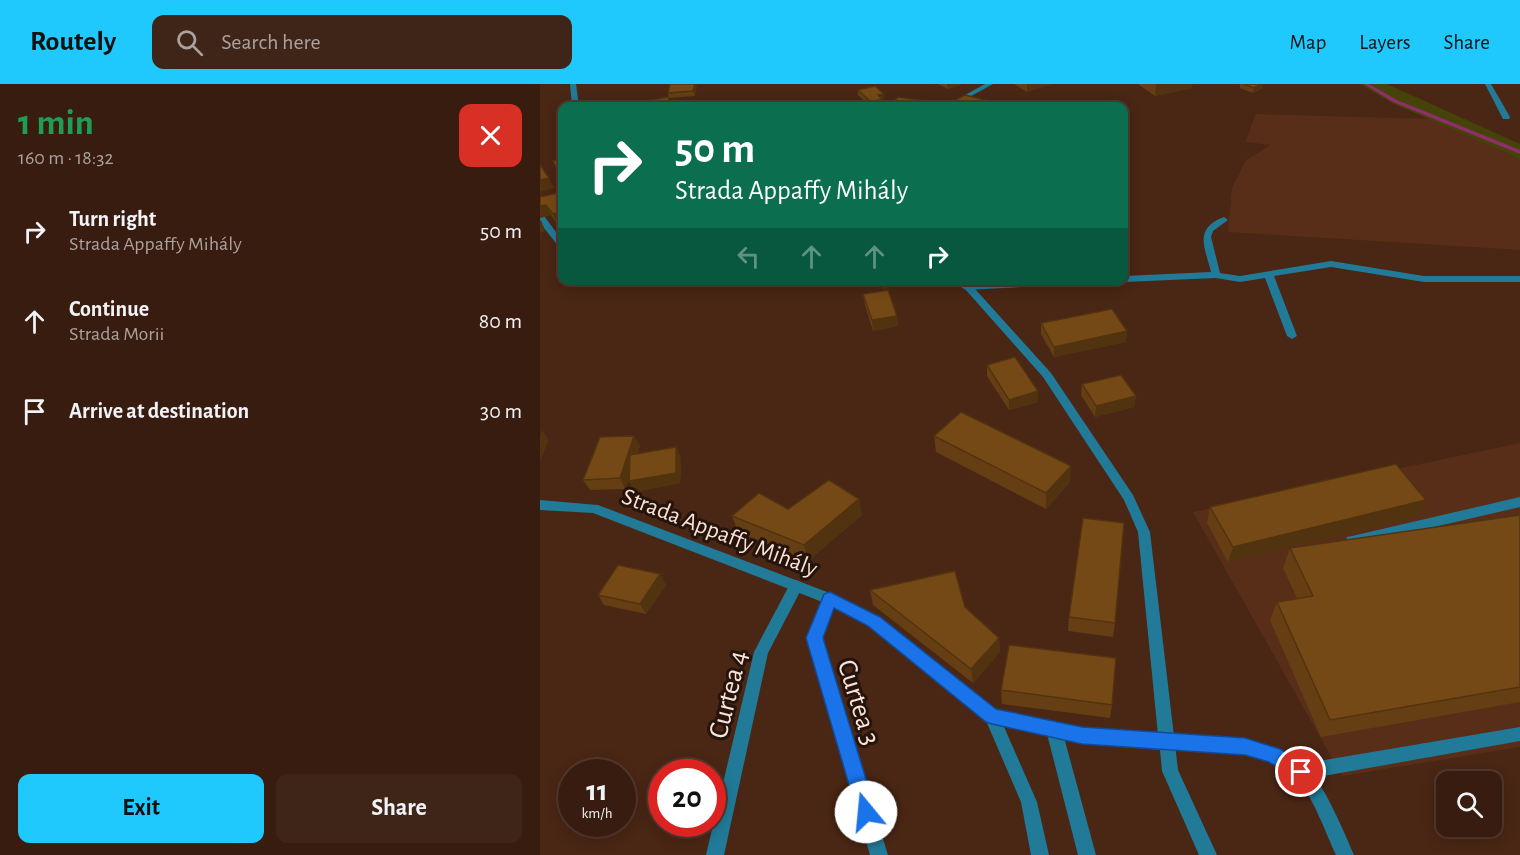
<!DOCTYPE html>
<html lang="en">
<head>
<meta charset="utf-8">
<style>
	body { margin:0; font-family:"Alegreya Sans",sans-serif; background:#3f2518; color:#f1f3f6; height:100vh; display:flex; flex-direction:column; font-size:22px; white-space:nowrap }
	* { box-sizing:border-box; margin:0 }
	p { font-size:20px; color:#aba19e }
	.icon { flex:none; width:33px; height:33px; fill:none; stroke:currentColor; stroke-width:2; stroke-linecap:round; stroke-linejoin:round }
	.map { position:relative; flex:1; overflow:hidden }
	.details { display:flex; flex-direction:column; background:#381c0f; width:540px }
	.details>* { flex:none }
	.banner { position:absolute; left:18px; top:18px; width:570px; height:183px; border-radius:12px; box-shadow:0 3px 15px #0003,0 0 0 2px #523a2f; background:#0b6e4f; color:#fff; overflow:hidden }
	.tools { position:absolute; left:896px; top:687px; display:grid; gap:12px }
	.tools a { display:grid; place-items:center; width:66px; height:66px; border-radius:12px; background:#381c0f; box-shadow:0 3px 15px #0003,0 0 0 2px #523a2f; font-size:30px }
	.speed { position:absolute; left:18px; top:675px; display:flex; gap:12px; font-size:30px; font-weight:700; text-align:center }
	.speed>* { display:grid; place-content:center; width:78px; height:78px; border-radius:50%; background:#381c0f; box-shadow:0 3px 15px #0003,0 0 0 2px #523a2f; line-height:1 }
	.speed small { font-size:15px; font-weight:400 }
	.speed .limit { border:9px solid #d22; background:#fff; color:#111 }
	.pin { position:absolute; display:grid; place-items:center; width:51px; height:51px; color:#fff; margin:-26px; border:3px solid #fff; border-radius:50%; box-shadow:0 2px 6px #0007 }
	.me { position:absolute; width:66px; margin:-33px; rotate:343deg; stroke-linejoin:round; filter:drop-shadow(0 0 4px #0008) }
	.turn { display:flex; align-items:center; gap:21px; height:126px; padding:0 18px; font-size:27px }
	.turn .icon { width:78px; height:78px; stroke-width:2.5 }
	.turn b { display:block; font-size:42px; line-height:51px }
	.lanes { display:flex; align-items:center; height:57px; padding:0 18px; background:#0003; justify-content:center; gap:30px; direction:ltr }
	.lanes .off { opacity:.35 }
	.round { display:grid; place-items:center; flex:none; width:63px; height:63px; border-radius:12px; background:#3f2518 }
	.head { display:flex; align-items:center; justify-content:space-between; height:102px; padding:0 18px }
	h1 { font-size:36px; font-weight:600; line-height:45px; color:#1e9e55 }
	.primary-button { display:flex; gap:12px; margin-top:auto; padding:12px 18px }
	.primary-button a { flex:1; height:69px; border-radius:12px; background:#1fc9fd; color:#111; font-size:24px; font-weight:600; line-height:69px; text-align:center }
	.primary-button a+a { background:#3f2518; color:#f1f3f6 }
	ul { padding:0; list-style:none }
	li { display:flex; align-items:center; gap:18px; height:90px; padding:0 18px }
	li div { flex:1 }
	li b { display:block; font-size:22px }
	li em { font-style:normal }
	header { display:flex; align-items:center; gap:36px; box-sizing:border-box; height:84px; padding:0 30px; background:#1fc9fd; color:#111 }
	header strong { font-size:28px }
	nav { display:flex; gap:33px; margin-inline-start:auto; font-size:21px }
	.search { width:420px; height:54px; background:#3f2518; display:flex; align-items:center; gap:15px; box-sizing:border-box; padding:0 21px; border-radius:12px; color:#aba19e; font-size:22px }
	main { display:flex; flex:1; min-height:0 }
	.map>svg:first-child { display:block }
	.built { fill:#592e18 }
	.green { fill:#45420a }
	.lines { fill:none; stroke-linecap:round; stroke-linejoin:round }
	.stream { fill:#8e2e6a; fill-rule:evenodd }
	.service { fill:#217a98; fill-rule:evenodd }
	.minor { fill:#217a98; fill-rule:evenodd }
	.tertiary { fill:#217a98; fill-rule:evenodd }
	.wall { fill:#653f13 }
	.shaded-wall { fill:#52330f }
	.building { fill:#754916; stroke:#52330f; stroke-width:1.5 }
	.route { fill:#1a73e8; stroke:#114b97; stroke-width:1.5 }
	.labels { text-anchor:middle; stroke-width:6; stroke-linejoin:round; paint-order:stroke }
	.street-label { font-size:24px; fill:#fbe2d8; stroke:#24140c }
	.near-street-label { font-size:28px; fill:#fbe2d8; stroke:#24140c }
</style>
</head>
<body>
<header>
<strong>Routely</strong>
<div class="search"><svg class="icon" aria-label="search" viewBox="0 0 24 24"><circle cx="10" cy="10" r="6"/><path d="M15 15l6 6"/></svg>Search here</div>
<nav><a>Map</a><a>Layers</a><a>Share</a></nav>
</header>
<main>
<section class="details">
<div class="head"><div><h1>1 min</h1><p>160 m · 18:32</p></div><a class="round" style="background:#d93025;color:#fff"><svg class="icon" aria-label="close" viewBox="0 0 24 24"><path d="M6 6l12 12M18 6L6 18"/></svg></a></div>
<ul>
<li><svg class="icon" aria-label="right" viewBox="0 0 24 24"><path d="M7 20v-9h11M14 6l5 5-5 5"/></svg><div><b>Turn right</b><p>Strada Appaffy Mihály</p></div><em>50 m</em></li>
<li><svg class="icon" aria-label="ahead" viewBox="0 0 24 24"><path d="M12 20V5M6 11l6-6 6 6"/></svg><div><b>Continue</b><p>Strada Morii</p></div><em>80 m</em></li>
<li><svg class="icon" aria-label="arrive" viewBox="0 0 24 24"><path d="M6 21V4h12l-3 4 3 4H6"/></svg><div><b>Arrive at destination</b></div><em>30 m</em></li>
</ul>
<div class="primary-button"><a>Exit</a><a>Share</a></div>
</section>
<div class="map">
<svg width="980" height="771" viewBox="0 0 980 771">
	<rect width="100%" height="100%" fill="#4a2614"/>
	<g class="built">
		<polygon points="716,30 890,35 972,71 980,77 980,166 688,148 692,104 706,76 731,61 705,58"/>
		<polygon points="980,359 980,663 802,692 653,428"/>
	</g>
	<polygon class="green" points="820,0 847,0 980,60 980,77 972,71 852,19"/>
	<g class="lines">
		<polygon class="stream" points="824,0 829,0 857,16 980,66 980,70 853,18"/>
		<g class="service">
			<polygon points="0,132 4,132 22,156 22,164 19,163 0,139"/>
			<path d="M684 133 688 136 673 147 671 153 680 189 700 192 791 177 884 192H980V198H884L791 183 734 192 757 252 752 255 747 252 725 194 700 198 676 194 584 198 580 196H584V192L671 188C665 163 653 145 684 133Z"/>
			<polygon points="495,196 563,196 559,199 426,206 421,203 426,200"/>
			<polygon points="980,413 980,423 812,462 807,461 806,457 807,453 812,452"/>
			<polygon points="256,496 261,498 263,502 228,569 184,771 166,771 214,568 251,498"/>
			<polygon points="290,509 295,511 297,515 281,553 348,771 330,771 267,553 285,511"/>
			<polygon points="452,625 457,627 497,718 509,771 491,771 481,718 444,632 447,627"/>
			<polygon points="514,639 519,641 522,646 556,771 538,771 506,646 509,641"/>
			<polygon points="980,643 980,657 761,696 755,693 753,688 755,683 761,680"/>
		</g>
		<g class="minor">
			<polygon points="30,0 36,0 39,22 32,22"/>
			<polygon points="945,0 951,0 970,33 969,35 963,35"/>
			<path d="M627 652C674 654 726 650 765 682 782 695 805 750 814 771H796C786 750 772 709 755 693 726 665 666 668 627 666L621 664 619 659 621 654Z"/>
		</g>
		<g class="tertiary">
			<polygon points="445,0 453,0 413,22 405,22"/>
			<polygon points="417,196 427,196 511,289 593,411 610,448 638,686 677,771 659,771 622,687 620,666 542,659 447,637 329,541 285,519 53,429 0,426 0,416 58,421 295,511 339,533 456,626 542,645 618,651 598,448 584,416 503,293"/>
		</g>
	</g>
	<g class="wall">
		<polygon points="130,0 156,0 155,12 129,14 128,9"/>
		<polygon points="398,0 421,0 421,1 408,5"/>
		<polygon points="474,0 512,0 487,8"/>
		<polygon points="598,0 652,0 652,4 615,12"/>
		<polygon points="700,0 723,0 723,4 713,9 700,4"/>
		<polygon points="318,6 344,10 344,14 342,15 343,20 333,22 330,22 318,11"/>
		<polygon points="22,108 17,140 11,131 0,134 0,113"/>
		<polygon points="584,121 590,132 589,142 584,142"/>
		<polygon points="338,196 374,196 343,205"/>
		<polygon points="323,210 357,232 358,242 333,247 325,221"/>
		<polygon points="501,239 586,258 514,273 501,250"/>
		<polygon points="447,281 498,307 498,318 469,326 447,292"/>
		<polygon points="542,300 596,312 594,323 555,333 541,311"/>
		<polygon points="94,352 100,362 97,370 136,363 141,374 140,399 94,408 89,394 85,405 50,406 43,396"/>
		<polygon points="394,352 530,398 506,425 396,368"/>
		<polygon points="886,416 878,432 688,478 667,439 670,423"/>
		<polygon points="248,425 322,431 268,477 198,448 192,432"/>
		<polygon points="980,431 980,618 781,653 730,536 737,518 757,514 743,484 750,464"/>
		<polygon points="120,490 126,501 106,530 64,521 58,511"/>
		<polygon points="330,506 425,523 459,554 460,568 433,599 333,521"/>
		<polygon points="529,533 575,539 573,553 528,547"/>
		<polygon points="461,606 572,621 570,634 462,620"/>
	</g>
	<g class="shaded-wall">
		<polygon points="155,0 156,0 157,2 155,12 153,7"/>
		<polygon points="407,0 421,0 421,1 408,5"/>
		<polygon points="487,0 512,0 487,8"/>
		<polygon points="616,0 652,0 652,4 615,12"/>
		<polygon points="721,0 723,0 723,4 713,9 714,4"/>
		<polygon points="344,10 344,14 342,15 343,20 331,22 331,18 338,11"/>
		<polygon points="386,17 386,22 381,22"/>
		<polygon points="9,94 14,104 0,108 0,96"/>
		<polygon points="6,121 11,131 0,134 0,122"/>
		<polygon points="22,127 22,139 17,140 13,130"/>
		<polygon points="1,136 5,147 0,149 0,137"/>
		<polygon points="342,196 374,196 343,205"/>
		<polygon points="357,232 358,242 333,247 332,236"/>
		<polygon points="587,247 586,258 514,273 514,263"/>
		<polygon points="498,307 498,318 469,326 469,316"/>
		<polygon points="596,312 594,323 555,333 556,322"/>
		<polygon points="2,346 9,356 0,377 0,351"/>
		<polygon points="94,352 100,362 85,405 80,394"/>
		<polygon points="136,363 141,374 140,399 94,408 89,397"/>
		<polygon points="531,382 530,398 506,425 506,409"/>
		<polygon points="319,415 322,431 268,477 264,461"/>
		<polygon points="886,416 878,432 688,478 693,463"/>
		<polygon points="120,490 126,501 106,530 100,520"/>
		<polygon points="459,554 460,568 433,599 431,585"/>
	</g>
	<g class="building">
		<polygon points="130,0 155,0 153,7 128,9"/>
		<polygon points="703,0 721,0 714,4"/>
		<polygon points="335,2 344,10 338,11 342,15 331,18 318,6"/>
		<polygon points="425,11 469,22 438,22 431,21 428,22 404,22"/>
		<polygon points="128,13 131,21 119,22 96,22 95,19"/>
		<polygon points="358,13 386,17 381,22 358,22 350,21"/>
		<polygon points="164,19 165,22 141,22"/>
		<polygon points="22,74 22,89 19,90 13,77"/>
		<polygon points="0,81 9,94 0,96"/>
		<polygon points="22,108 22,127 13,130 6,121 0,122 0,113"/>
		<polygon points="584,121 588,121 590,132 584,132"/>
		<polygon points="348,206 357,232 332,236 323,210"/>
		<polygon points="572,225 587,247 514,263 501,239"/>
		<polygon points="475,273 498,307 469,316 447,281"/>
		<polygon points="581,291 596,312 556,322 542,300"/>
		<polygon points="421,328 531,382 506,409 394,352"/>
		<polygon points="94,352 80,394 43,396 60,353"/>
		<polygon points="136,363 136,389 89,397 90,371"/>
		<polygon points="856,380 886,416 693,463 670,423"/>
		<polygon points="289,396 319,415 264,461 192,432 219,409 248,425"/>
		<polygon points="980,431 980,603 790,636 737,518 773,512 750,464"/>
		<polygon points="543,434 584,439 575,539 529,533"/>
		<polygon points="78,481 120,490 100,520 58,511"/>
		<polygon points="415,487 425,523 459,554 431,585 330,506"/>
		<polygon points="469,561 576,574 572,621 461,606"/>
	</g>
	<polygon class="route" points="290,508 340,533 456,625 542,643 705,654 740,665 767,682 770,688 767,694 761,697 729,678 705,671 542,660 452,640 446,638 328,542 294,524 283,554 336,728 333,734 326,737 320,734 317,728 266,554 284,510"/>
	<g class="labels">
		<g class="street-label">
			<text transform="translate(180 448) rotate(21)" y="8">Strada Appaffy Mihály</text>
		</g>
		<g class="near-street-label">
			<text transform="translate(187 610) rotate(-76)" y="10">Curtea 4</text>
			<text transform="translate(320 618) rotate(73)" y="10">Curtea 3</text>
		</g>
	</g>
</svg>
<div class="tools">
<a><svg class="icon" aria-label="search" viewBox="0 0 24 24"><circle cx="10" cy="10" r="6"/><path d="M15 15l6 6"/></svg></a>
</div>
<div class="speed"><div>11<small>km/h</small></div><div class="limit">20</div></div>
<div class="pin" style="left:761px;top:688px;background:#d93025"><svg class="icon" aria-label="arrive" viewBox="0 0 24 24"><path d="M6 21V4h12l-3 4 3 4H6"/></svg></div>
<svg class="me" style="left:326px;top:728px" viewBox="-20 -20 40 40"><circle r="19" fill="#fff"/><path d="M0-13L10 11 0 6-10 11z" fill="#1a73e8"/></svg>
<div class="banner">
<div class="turn"><svg class="icon" aria-label="right" viewBox="0 0 24 24"><path d="M7 20v-9h11M14 6l5 5-5 5"/></svg><div><b>50 m</b>Strada Appaffy Mihály</div></div>
<div class="lanes"><svg class="icon off" aria-label="left" viewBox="0 0 24 24"><path d="M17 20v-9H6M10 6l-5 5 5 5"/></svg><svg class="icon off" aria-label="ahead" viewBox="0 0 24 24"><path d="M12 20V5M6 11l6-6 6 6"/></svg><svg class="icon off" aria-label="ahead" viewBox="0 0 24 24"><path d="M12 20V5M6 11l6-6 6 6"/></svg><svg class="icon" aria-label="right" viewBox="0 0 24 24"><path d="M7 20v-9h11M14 6l5 5-5 5"/></svg></div>
</div>
</div>
</main>
</body>
</html>
